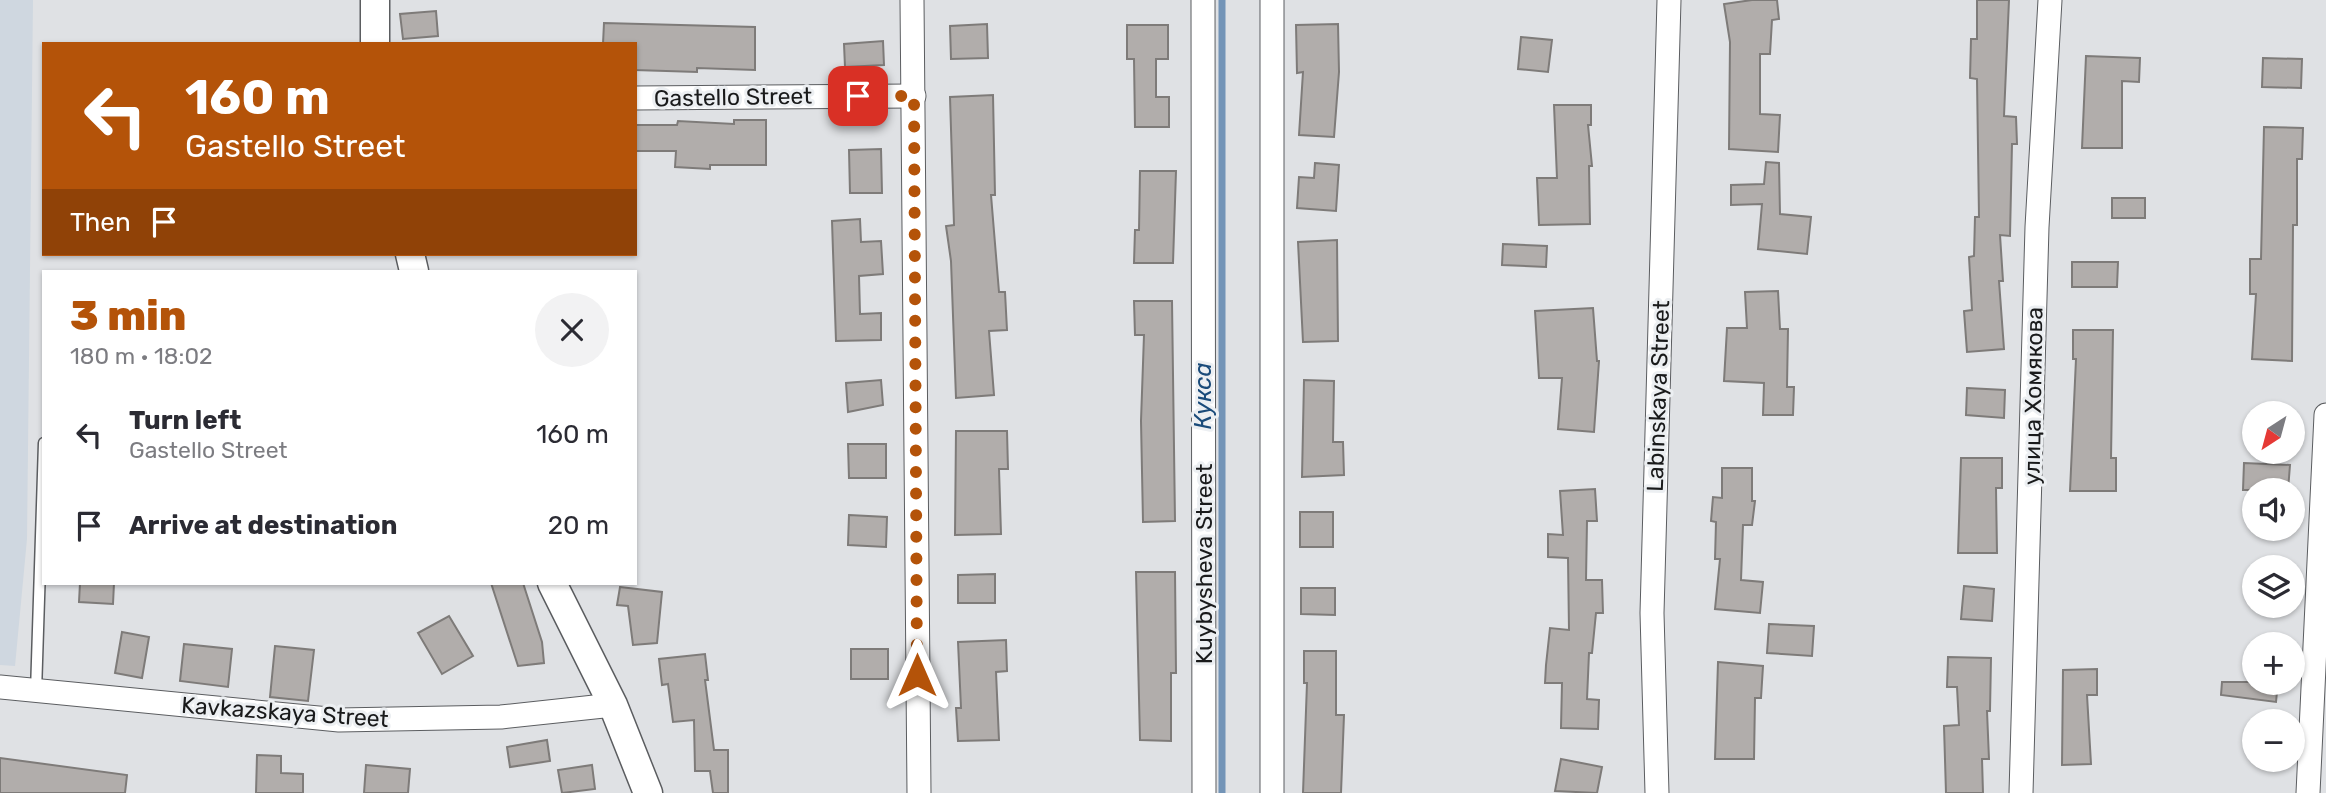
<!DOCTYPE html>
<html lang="en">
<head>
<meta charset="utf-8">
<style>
	body { margin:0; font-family:Rubik,sans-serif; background:#f2f2f3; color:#2b2b33; height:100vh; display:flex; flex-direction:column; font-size:26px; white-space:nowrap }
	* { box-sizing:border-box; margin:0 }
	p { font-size:23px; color:#7c7c81 }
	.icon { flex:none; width:38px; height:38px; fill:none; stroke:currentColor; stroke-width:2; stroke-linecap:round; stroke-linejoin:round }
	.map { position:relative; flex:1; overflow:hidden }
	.panel { position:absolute; left:42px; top:270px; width:595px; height:315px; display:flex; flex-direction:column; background:#fff; border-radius:0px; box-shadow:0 2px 5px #0004 }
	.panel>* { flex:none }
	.banner { position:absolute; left:42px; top:42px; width:595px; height:214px; border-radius:0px; box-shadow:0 2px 5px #0004; background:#b45309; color:#fff; overflow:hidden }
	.needle { width:46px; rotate:216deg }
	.tools { position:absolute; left:2242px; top:401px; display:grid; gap:14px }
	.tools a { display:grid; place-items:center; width:63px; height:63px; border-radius:50%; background:#fff; box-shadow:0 2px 5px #0004; font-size:35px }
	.pin { position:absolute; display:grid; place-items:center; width:60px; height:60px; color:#fff; margin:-30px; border-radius:14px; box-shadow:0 4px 10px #0006 }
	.me { position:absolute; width:77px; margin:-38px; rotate:0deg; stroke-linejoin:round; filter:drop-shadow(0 0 5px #0008) }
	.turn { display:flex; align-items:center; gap:24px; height:147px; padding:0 28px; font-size:32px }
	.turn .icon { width:91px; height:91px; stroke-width:2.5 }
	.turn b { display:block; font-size:49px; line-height:60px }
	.then { display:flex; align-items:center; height:66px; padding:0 28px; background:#0003; gap:14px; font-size:26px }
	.round { display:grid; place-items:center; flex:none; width:74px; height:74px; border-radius:37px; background:#f2f2f3 }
	.overview { display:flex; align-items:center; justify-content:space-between; height:119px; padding:0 28px }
	h1 { font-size:42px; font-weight:800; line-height:52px; color:#b45309 }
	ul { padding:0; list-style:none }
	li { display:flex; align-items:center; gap:21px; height:91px; padding:0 28px }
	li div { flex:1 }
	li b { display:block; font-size:26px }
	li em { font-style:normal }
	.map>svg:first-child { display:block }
	.built { fill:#cfd7e0 }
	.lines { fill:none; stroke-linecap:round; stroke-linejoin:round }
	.stream { stroke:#7394b7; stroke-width:7 }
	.building { fill:#b1adab; stroke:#7e7b79; stroke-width:2 }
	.service-casing { stroke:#5b5d60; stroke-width:13 }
	.minor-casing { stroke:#5b5d60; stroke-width:25 }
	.tertiary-casing { stroke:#5b5d60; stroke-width:31 }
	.service { stroke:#fff; stroke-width:10 }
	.minor { stroke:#fff; stroke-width:23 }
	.tertiary { stroke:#fff; stroke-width:28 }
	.route { stroke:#b45309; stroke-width:12; stroke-dasharray:0 21.6 }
	.labels { text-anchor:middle; stroke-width:6; stroke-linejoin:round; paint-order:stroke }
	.street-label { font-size:23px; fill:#191a1b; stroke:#eceff2 }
	.water-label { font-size:24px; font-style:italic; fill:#1a4b7a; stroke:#eceff2 }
</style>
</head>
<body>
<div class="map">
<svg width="2326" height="793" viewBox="0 0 2326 793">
	<rect width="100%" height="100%" fill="#dfe1e4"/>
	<polygon class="built" points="0,0 33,0 27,539 15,666 0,665"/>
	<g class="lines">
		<polyline class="stream" points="1222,793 1222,0"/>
	</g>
	<g class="building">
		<polygon points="1752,0 1777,0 1779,19 1772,20 1770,54 1760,54 1760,114 1780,115 1778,152 1729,149 1730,42 1724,4"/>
		<polygon points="1977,0 2009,0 2004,116 2016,117 2017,144 2012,144 2010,236 2000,235 2003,281 1999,281 2004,349 1967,352 1964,311 1972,310 1969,257 1974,256 1975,217 1979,217 1977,79 1970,78 1971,39 1977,39"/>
		<polygon points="436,11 438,36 403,39 400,14"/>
		<polygon points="604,23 755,27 755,70 697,68 697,72 635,70 635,44 603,44"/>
		<polygon points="987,24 988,58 951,59 950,26"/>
		<polygon points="1338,24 1339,72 1334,137 1299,135 1303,72 1297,73 1296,25"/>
		<polygon points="1127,25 1168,25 1168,59 1156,59 1156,97 1169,97 1169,127 1135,127 1134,59 1127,59"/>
		<polygon points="1521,37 1552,40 1548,72 1518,69"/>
		<polygon points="883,41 884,65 845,67 844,44"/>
		<polygon points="2086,56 2140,58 2139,82 2122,81 2122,148 2082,148"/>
		<polygon points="2263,58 2302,59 2301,88 2262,87"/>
		<polygon points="993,95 995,195 991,195 999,292 1005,292 1007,330 989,331 994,395 956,398 951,261 946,226 954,225 950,97"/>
		<polygon points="1554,105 1591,105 1591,125 1588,125 1592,166 1589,166 1590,224 1539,225 1537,178 1557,178"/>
		<polygon points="734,120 766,120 766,165 710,165 710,169 675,167 676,151 635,151 635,125 677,125 678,121 734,124"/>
		<polygon points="2264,127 2303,128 2302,159 2297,159 2297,225 2293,225 2292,361 2252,359 2256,294 2250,294 2250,259 2261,259"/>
		<polygon points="881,149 882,193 850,193 849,150"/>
		<polygon points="1766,162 1779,163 1780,214 1811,217 1807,254 1758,249 1762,204 1731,205 1731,185 1764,184"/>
		<polygon points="1315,163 1339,165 1336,211 1297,208 1299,177 1314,178"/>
		<polygon points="1140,171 1176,171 1173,263 1134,263 1135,230 1139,230"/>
		<rect x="2112" y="198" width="33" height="20"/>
		<polygon points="860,219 861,242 881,241 883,274 859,276 860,314 881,313 881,340 836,341 832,221"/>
		<polygon points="1337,240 1338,341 1303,342 1298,242"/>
		<polygon points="1503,244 1547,246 1546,267 1502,265"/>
		<polygon points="2072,262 2118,262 2117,287 2072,287"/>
		<polygon points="1778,291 1780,329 1788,329 1787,387 1794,387 1793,415 1763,415 1764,383 1724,381 1727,328 1747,328 1745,292"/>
		<polygon points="1134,301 1172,301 1175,521 1143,522 1141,421 1144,335 1135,335"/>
		<polygon points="1593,308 1597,361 1599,361 1594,432 1558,429 1562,378 1539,378 1535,311"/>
		<polygon points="2073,330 2113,330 2111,458 2116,458 2116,491 2070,491 2076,359 2073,359"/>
		<polygon points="881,380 883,405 848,412 846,383"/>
		<polygon points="1304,380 1334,381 1333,442 1343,442 1344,475 1302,477"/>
		<polygon points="1967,388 2005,390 2004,418 1966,415"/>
		<polygon points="956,431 1007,431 1008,469 999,469 1001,534 955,535"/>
		<polygon points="848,444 886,444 886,478 849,478"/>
		<polygon points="1961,458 2002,458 2002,488 1996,488 1997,553 1958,553"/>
		<polygon points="2244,463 2290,465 2288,490 2243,490"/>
		<polygon points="1722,468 1752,468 1752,501 1755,501 1752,525 1743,525 1741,580 1763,582 1760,613 1715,609 1720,559 1715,559 1716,522 1711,521 1713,497 1722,498"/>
		<polygon points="1595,489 1597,521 1587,521 1586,580 1602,580 1603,613 1596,613 1592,653 1589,653 1587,699 1599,700 1598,729 1561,728 1562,683 1545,683 1546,665 1550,628 1569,630 1568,558 1548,557 1548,534 1563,535 1560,491"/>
		<rect x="1300" y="512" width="33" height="35"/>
		<polygon points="849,515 887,517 886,547 848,545"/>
		<polygon points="1136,572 1175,572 1176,673 1171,673 1171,741 1140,740"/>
		<polygon points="995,574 995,603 958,603 958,575"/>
		<polygon points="80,583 114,583 113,604 79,602"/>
		<polygon points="491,583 523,583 542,642 544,663 518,666"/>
		<polygon points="1964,586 1994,589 1992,621 1961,619"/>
		<polygon points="620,587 662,592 657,643 633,645 628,606 617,605"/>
		<polygon points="1301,588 1335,588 1335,615 1301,614"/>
		<polygon points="449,616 473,656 442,674 418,633"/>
		<polygon points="1769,624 1814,626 1812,656 1767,653"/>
		<polygon points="122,632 149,637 142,678 115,673"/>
		<polygon points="1006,640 1007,671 996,672 999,740 958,741 956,708 961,708 958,642"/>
		<polygon points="184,644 232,649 228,687 180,681"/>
		<polygon points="275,646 314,650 308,701 270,697"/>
		<rect x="851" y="649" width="37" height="30"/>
		<polygon points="1304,651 1336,651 1336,715 1344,715 1341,793 1303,793 1307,683 1304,683"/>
		<polygon points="705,654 708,680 705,680 714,750 728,750 728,793 713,793 710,771 695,771 694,720 673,722 668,684 662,685 659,659"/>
		<polygon points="1948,657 1991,658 1990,711 1987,711 1989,759 1982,759 1983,793 1946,793 1944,726 1959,725 1957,687 1947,687"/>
		<polygon points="1718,662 1763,666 1761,698 1755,698 1754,759 1715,759"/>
		<polygon points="2097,669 2097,695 2087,695 2091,764 2062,765 2063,670"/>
		<polygon points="2222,682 2278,682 2276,702 2221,695"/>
		<polygon points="547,740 550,761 510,767 507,747"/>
		<polygon points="257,755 281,756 281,773 303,774 303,793 256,793"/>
		<polygon points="0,758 127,775 125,793 0,793"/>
		<polygon points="1561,759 1602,767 1597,793 1555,791"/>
		<polygon points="366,765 410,769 408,793 364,793"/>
		<polygon points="592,765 595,789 562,793 558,770"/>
	</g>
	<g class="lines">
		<defs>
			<polyline id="service" points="36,692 44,443"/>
			<g id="minor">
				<polyline points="912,0 919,793"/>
				<polyline points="1203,0 1204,793"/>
				<polyline points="1272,0 1272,793"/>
				<polyline points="635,98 914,96"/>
				<polyline points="0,687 339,720 501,717 613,705"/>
				<polyline points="1657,793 1652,613 1669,0"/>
				<polyline points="2021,793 2037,227 2050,0"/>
				<polyline points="2308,793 2326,415"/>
			</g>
			<g id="tertiary">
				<polyline points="375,0 375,44"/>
				<polyline points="410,254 414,271"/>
				<polyline points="552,583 613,705 648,793"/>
			</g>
		</defs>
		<use href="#service" class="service-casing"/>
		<use href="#minor" class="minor-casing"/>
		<use href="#tertiary" class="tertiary-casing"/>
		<use href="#service" class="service"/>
		<use href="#minor" class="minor"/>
		<use href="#tertiary" class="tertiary"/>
	</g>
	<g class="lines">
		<polyline class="route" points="858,96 914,96 917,675"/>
	</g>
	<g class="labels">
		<g class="street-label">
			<text transform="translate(733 97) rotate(-1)" y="8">Gastello Street</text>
			<text transform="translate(1658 396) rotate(-88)" y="8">Labinskaya Street</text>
			<text transform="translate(2033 396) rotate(-89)" y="8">улица Хомякова</text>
			<text transform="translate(1204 564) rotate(-90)" y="8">Kuybysheva Street</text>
			<text transform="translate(285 712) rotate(4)" y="8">Kavkazskaya Street</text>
		</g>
		<g class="water-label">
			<text transform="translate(1203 396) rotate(-90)" y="8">Кукса</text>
		</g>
	</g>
</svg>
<div class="tools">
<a><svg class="needle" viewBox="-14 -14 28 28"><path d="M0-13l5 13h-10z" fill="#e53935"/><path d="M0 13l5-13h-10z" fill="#7c7c81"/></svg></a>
<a><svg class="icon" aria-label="sound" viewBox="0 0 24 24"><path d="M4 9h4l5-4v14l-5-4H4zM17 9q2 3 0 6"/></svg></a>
<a><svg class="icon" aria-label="layers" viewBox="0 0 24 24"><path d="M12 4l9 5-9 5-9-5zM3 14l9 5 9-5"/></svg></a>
<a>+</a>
<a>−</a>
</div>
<div class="pin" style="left:858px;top:96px;background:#d93025"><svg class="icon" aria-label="arrive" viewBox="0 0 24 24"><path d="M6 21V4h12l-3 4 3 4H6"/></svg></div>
<svg class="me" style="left:917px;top:675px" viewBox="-20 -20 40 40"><path d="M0-17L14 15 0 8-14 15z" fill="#b45309" stroke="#fff" stroke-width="4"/></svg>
<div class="banner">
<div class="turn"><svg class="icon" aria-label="left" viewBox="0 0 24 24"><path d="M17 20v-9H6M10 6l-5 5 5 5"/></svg><div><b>160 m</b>Gastello Street</div></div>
<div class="then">Then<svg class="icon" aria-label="arrive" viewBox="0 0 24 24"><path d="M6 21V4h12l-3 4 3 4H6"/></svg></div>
</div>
<section class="panel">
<div class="overview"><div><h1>3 min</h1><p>180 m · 18:02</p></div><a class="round"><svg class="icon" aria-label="close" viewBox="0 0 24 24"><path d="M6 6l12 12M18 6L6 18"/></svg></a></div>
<ul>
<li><svg class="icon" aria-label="left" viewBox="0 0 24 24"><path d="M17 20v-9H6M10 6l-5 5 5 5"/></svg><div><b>Turn left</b><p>Gastello Street</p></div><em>160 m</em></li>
<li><svg class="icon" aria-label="arrive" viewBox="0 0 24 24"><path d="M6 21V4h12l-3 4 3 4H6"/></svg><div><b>Arrive at destination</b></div><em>20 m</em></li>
</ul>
</section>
</div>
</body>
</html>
